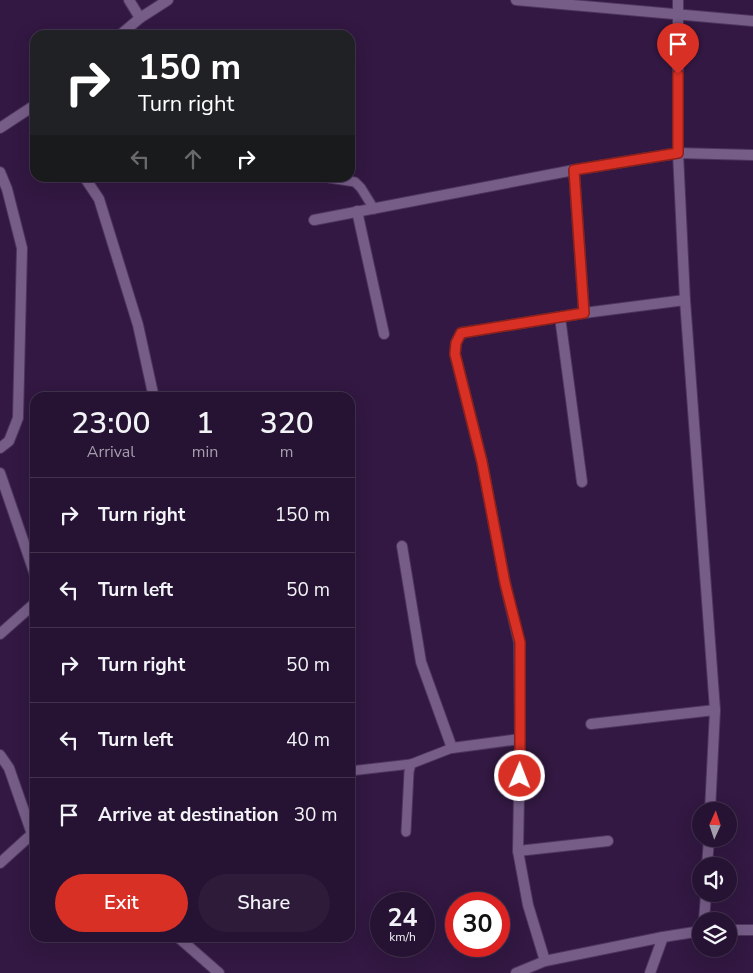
<!DOCTYPE html>
<html lang="en">
<head>
<meta charset="utf-8">
<style>
	body { margin:0; font-family:"Nunito Sans",sans-serif; background:#2e1b3a; color:#f1f3f6; height:100vh; display:flex; flex-direction:column; font-size:19px; white-space:nowrap }
	* { box-sizing:border-box; margin:0 }
	p { font-size:16px; color:#a49eac }
	.icon { flex:none; width:28px; height:28px; fill:none; stroke:currentColor; stroke-width:2; stroke-linecap:round; stroke-linejoin:round }
	.map { position:relative; flex:1; overflow:hidden }
	.drawer { position:absolute; left:30px; top:392px; width:325px; height:550px; display:flex; flex-direction:column; background:#261232; border-radius:15px; box-shadow:0 5px 20px #0002,0 0 0 1px #42324d }
	.drawer>* { flex:none }
	.top-card { position:absolute; left:30px; top:30px; width:325px; height:152px; border-radius:15px; box-shadow:0 5px 20px #0002,0 0 0 1px #42324d; background:#202124; color:#fff; overflow:hidden }
	.needle { width:32px; rotate:3deg }
	.buttons { position:absolute; left:692px; top:802px; display:grid; gap:10px }
	.buttons a { display:grid; place-items:center; width:45px; height:45px; border-radius:50%; background:#261232; box-shadow:0 5px 20px #0002,0 0 0 1px #42324d; font-size:25px }
	.speed { position:absolute; left:370px; top:892px; display:flex; gap:10px; font-size:25px; font-weight:700; text-align:center }
	.speed>* { display:grid; place-content:center; width:65px; height:65px; border-radius:50%; background:#261232; box-shadow:0 5px 20px #0002,0 0 0 1px #42324d; line-height:1 }
	.speed small { font-size:12px; font-weight:400 }
	.speed .limit { border:8px solid #d22; background:#fff; color:#111 }
	.pin { position:absolute; display:grid; place-items:center; width:42px; height:42px; color:#fff; margin:-51px -21px; border-radius:50% 50% 50% 0; rotate:-45deg; box-shadow:0 0 5px #0007 }
	.pin .icon { rotate:45deg }
	.me { position:absolute; width:55px; margin:-28px; rotate:1deg; stroke-linejoin:round; filter:drop-shadow(0 0 4px #0008) }
	.turn { display:flex; align-items:center; gap:18px; height:105px; padding:0 25px; font-size:22px }
	.turn .icon { width:65px; height:65px; stroke-width:2.5 }
	.turn b { display:block; font-size:35px; line-height:42px }
	.lanes { display:flex; align-items:center; height:48px; padding:0 25px; background:#0003; justify-content:center; gap:25px; direction:ltr }
	.lanes .off { opacity:.35 }
	.eta { display:flex; justify-content:space-evenly; align-items:center; height:85px; text-align:center }
	.eta b { font-size:30px; font-weight:600; line-height:35px }
	.primary-button { display:flex; gap:10px; margin-top:auto; padding:10px 25px }
	.primary-button a { flex:1; height:58px; border-radius:30px; background:#d93025; color:#fff; font-size:20px; font-weight:600; line-height:58px; text-align:center }
	.primary-button a+a { background:#2e1b3a; color:#f1f3f6 }
	ul { padding:0; list-style:none }
	li { display:flex; align-items:center; gap:15px; height:75px; padding:0 25px; border-top:1px solid #42324d }
	li div { flex:1 }
	li b { display:block; font-size:19px }
	li em { font-style:normal }
	.map>svg:first-child { display:block }
	.lines { fill:none; stroke-linecap:round; stroke-linejoin:round }
	.lane-casing { stroke:#4e355d; stroke-width:11 }
	.street-casing { stroke:#4e355d; stroke-width:12 }
	.lane { stroke:#765d88; stroke-width:9 }
	.street { stroke:#765d88; stroke-width:10 }
	.route-casing { stroke:#8d1f18; stroke-width:12 }
	.route { stroke:#d93025; stroke-width:9 }
</style>
</head>
<body>
<div class="map">
<svg width="753" height="973" viewBox="0 0 753 973">
	<rect width="100%" height="100%" fill="#321842"/>
	<g class="lines">
		<defs>
			<g id="lane">
				<polyline points="329,178 355,182 361,188 374,209"/>
				<polyline points="350,771 411,764"/>
				<polyline points="406,832 409,772 411,764 452,748"/>
			</g>
			<g id="street">
				<polyline points="129,0 140,18"/>
				<polyline points="516,0 753,21"/>
				<polyline points="678,0 678,153 685,300 715,710 710,811"/>
				<polyline points="120,35 140,18 168,0"/>
				<polyline points="0,128 35,105"/>
				<polyline points="574,170 584,313"/>
				<polyline points="0,172 7,189 22,248 18,418 9,441 0,448"/>
				<polyline points="85,178 99,199 138,325 154,398"/>
				<polyline points="357,211 384,334"/>
				<polyline points="314,220 574,170 678,153 753,155"/>
				<polyline points="560,317 582,482"/>
				<polyline points="0,473 35,575"/>
				<polyline points="402,546 421,662 452,748 520,739"/>
				<polyline points="0,634 35,603"/>
				<polyline points="591,724 715,710"/>
				<polyline points="0,755 9,768 32,834 35,837"/>
				<polyline points="518,851 608,841"/>
				<polyline points="0,863 32,834"/>
				<polyline points="707,866 709,839"/>
				<polyline points="704,921 706,894"/>
				<polyline points="729,930 753,930"/>
				<polyline points="179,938 219,973"/>
				<polyline points="545,961 528,905 518,851 520,739 519,642 505,583 482,462 455,354 456,343 461,333 584,313 685,300"/>
				<polyline points="516,973 545,961 663,937 701,931"/>
				<polyline points="650,973 663,937"/>
			</g>
		</defs>
		<use href="#lane" class="lane-casing"/>
		<use href="#street" class="street-casing"/>
		<use href="#lane" class="lane"/>
		<use href="#street" class="street"/>
	</g>
	<g class="lines">
		<defs>
			<polyline id="route" points="520,776 520,642 505,583 482,462 455,354 456,343 461,333 584,313 574,170 678,153 678,74"/>
		</defs>
		<use href="#route" class="route-casing"/>
		<use href="#route" class="route"/>
	</g>
</svg>
<div class="buttons">
<a><svg class="needle" viewBox="-14 -14 28 28"><path d="M0-13l5 13h-10z" fill="#e53935"/><path d="M0 13l5-13h-10z" fill="#a49eac"/></svg></a>
<a><svg class="icon" aria-label="sound" viewBox="0 0 24 24"><path d="M4 9h4l5-4v14l-5-4H4zM17 9q2 3 0 6"/></svg></a>
<a><svg class="icon" aria-label="layers" viewBox="0 0 24 24"><path d="M12 4l9 5-9 5-9-5zM3 14l9 5 9-5"/></svg></a>
</div>
<div class="speed"><div>24<small>km/h</small></div><div class="limit">30</div></div>
<div class="pin" style="left:678px;top:74px;background:#d93025"><svg class="icon" aria-label="arrive" viewBox="0 0 24 24"><path d="M6 21V4h12l-3 4 3 4H6"/></svg></div>
<svg class="me" style="left:520px;top:776px" viewBox="-20 -20 40 40"><circle r="17" fill="#d93025" stroke="#fff" stroke-width="3"/><path d="M0-11L8 9 0 5-8 9z" fill="#fff"/></svg>
<div class="top-card">
<div class="turn"><svg class="icon" aria-label="right" viewBox="0 0 24 24"><path d="M7 20v-9h11M14 6l5 5-5 5"/></svg><div><b>150 m</b>Turn right</div></div>
<div class="lanes"><svg class="icon off" aria-label="left" viewBox="0 0 24 24"><path d="M17 20v-9H6M10 6l-5 5 5 5"/></svg><svg class="icon off" aria-label="ahead" viewBox="0 0 24 24"><path d="M12 20V5M6 11l6-6 6 6"/></svg><svg class="icon" aria-label="right" viewBox="0 0 24 24"><path d="M7 20v-9h11M14 6l5 5-5 5"/></svg></div>
</div>
<section class="drawer">
<div class="eta">
<div><b>23:00</b><p>Arrival</p></div>
<div><b>1</b><p>min</p></div>
<div><b>320</b><p>m</p></div>
</div>
<ul>
<li><svg class="icon" aria-label="right" viewBox="0 0 24 24"><path d="M7 20v-9h11M14 6l5 5-5 5"/></svg><div><b>Turn right</b></div><em>150 m</em></li>
<li><svg class="icon" aria-label="left" viewBox="0 0 24 24"><path d="M17 20v-9H6M10 6l-5 5 5 5"/></svg><div><b>Turn left</b></div><em>50 m</em></li>
<li><svg class="icon" aria-label="right" viewBox="0 0 24 24"><path d="M7 20v-9h11M14 6l5 5-5 5"/></svg><div><b>Turn right</b></div><em>50 m</em></li>
<li><svg class="icon" aria-label="left" viewBox="0 0 24 24"><path d="M17 20v-9H6M10 6l-5 5 5 5"/></svg><div><b>Turn left</b></div><em>40 m</em></li>
<li><svg class="icon" aria-label="arrive" viewBox="0 0 24 24"><path d="M6 21V4h12l-3 4 3 4H6"/></svg><div><b>Arrive at destination</b></div><em>30 m</em></li>
</ul>
<div class="primary-button"><a>Exit</a><a>Share</a></div>
</section>
</div>
</body>
</html>
